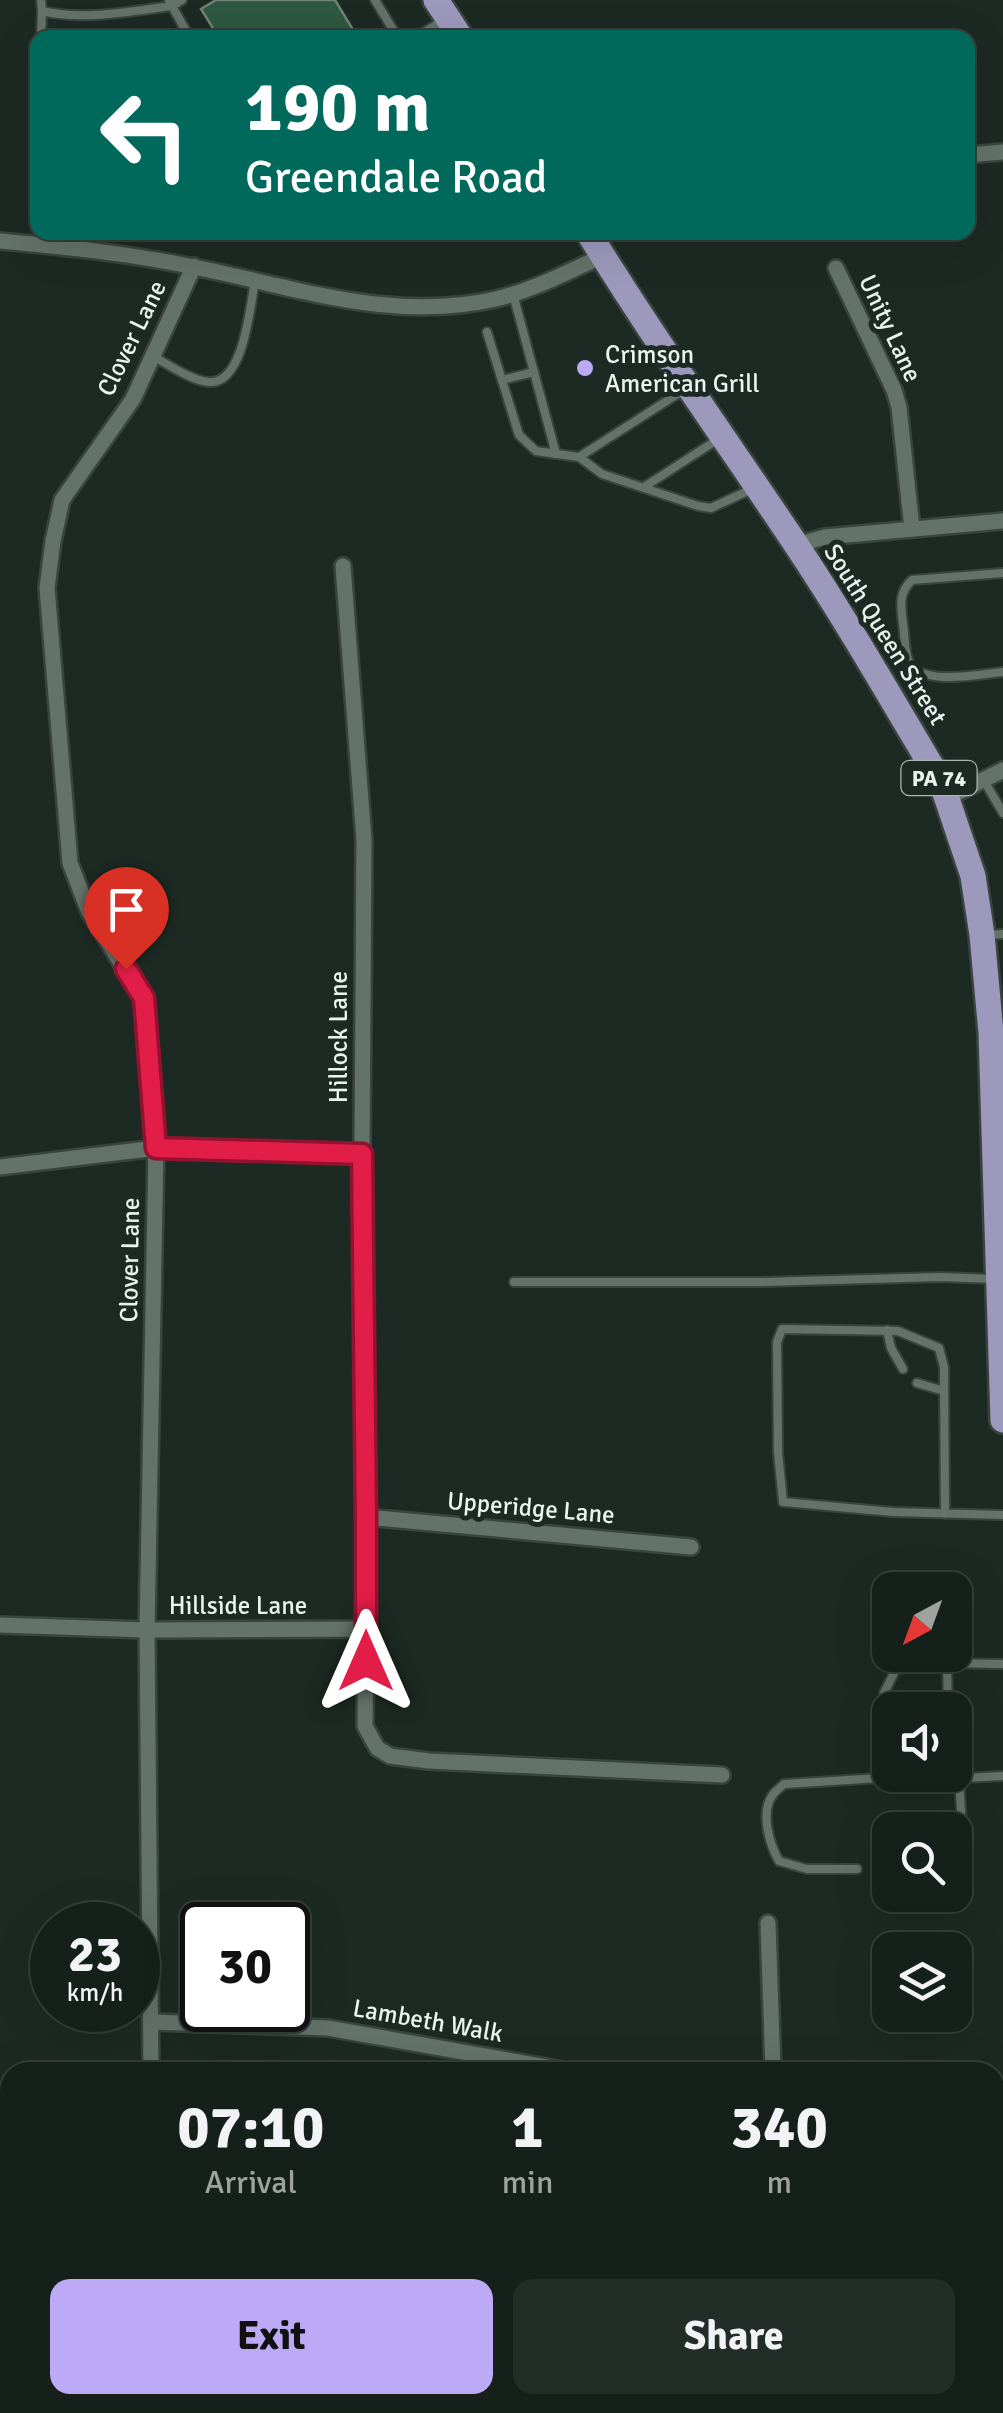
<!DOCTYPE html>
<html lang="en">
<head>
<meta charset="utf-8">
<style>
	body { margin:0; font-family:Signika,sans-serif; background:#232d27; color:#f1f3f6; height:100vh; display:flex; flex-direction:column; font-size:38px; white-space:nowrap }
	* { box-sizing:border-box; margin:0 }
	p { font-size:32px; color:#9ea3a2 }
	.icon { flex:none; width:55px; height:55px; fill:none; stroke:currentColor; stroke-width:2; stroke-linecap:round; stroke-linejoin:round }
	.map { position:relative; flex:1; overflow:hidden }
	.side { position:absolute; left:0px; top:2062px; width:1005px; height:352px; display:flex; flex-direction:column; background:#16201a; border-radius:30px 30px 0 0; box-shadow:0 10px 40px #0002,0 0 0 2px #353e39 }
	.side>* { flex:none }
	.top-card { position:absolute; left:30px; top:30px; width:945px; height:210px; border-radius:20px; box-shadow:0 10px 40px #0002,0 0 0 2px #353e39; background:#00695c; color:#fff; overflow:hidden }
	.needle { width:65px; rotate:221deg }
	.buttons { position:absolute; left:872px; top:1572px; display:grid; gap:20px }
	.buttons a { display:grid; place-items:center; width:100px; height:100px; border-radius:20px; background:#16201a; box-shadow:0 10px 40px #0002,0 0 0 2px #353e39; font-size:50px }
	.speed { position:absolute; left:30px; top:1902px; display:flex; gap:20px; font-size:50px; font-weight:700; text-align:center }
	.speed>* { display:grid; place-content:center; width:130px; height:130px; border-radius:50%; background:#16201a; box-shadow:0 10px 40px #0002,0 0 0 2px #353e39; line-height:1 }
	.speed small { font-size:25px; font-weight:400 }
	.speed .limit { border:5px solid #111; border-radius:15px; background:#fff; color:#111 }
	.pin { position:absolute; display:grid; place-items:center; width:85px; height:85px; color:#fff; margin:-102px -42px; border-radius:50% 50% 50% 0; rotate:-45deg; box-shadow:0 0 10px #0007 }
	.pin .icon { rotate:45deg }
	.me { position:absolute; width:110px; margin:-55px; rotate:0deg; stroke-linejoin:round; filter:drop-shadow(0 0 8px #0008) }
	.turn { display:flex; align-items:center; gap:35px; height:210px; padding:0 50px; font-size:45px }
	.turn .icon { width:130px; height:130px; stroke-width:2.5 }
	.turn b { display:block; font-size:70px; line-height:85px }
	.eta { display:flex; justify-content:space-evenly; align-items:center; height:170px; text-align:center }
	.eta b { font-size:60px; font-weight:700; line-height:70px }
	.button { display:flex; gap:20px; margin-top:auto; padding:20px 50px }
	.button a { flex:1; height:115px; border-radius:20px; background:#bcaaf6; color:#111; font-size:40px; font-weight:700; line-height:115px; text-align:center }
	.button a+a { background:#232d27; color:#f1f3f6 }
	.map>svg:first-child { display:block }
	.building { fill:#2e5841; stroke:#728177; stroke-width:2.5 }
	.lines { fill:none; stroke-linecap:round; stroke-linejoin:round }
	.lane-casing { stroke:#39443e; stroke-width:12 }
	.street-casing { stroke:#39443e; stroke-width:20 }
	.primary-casing { stroke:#39443e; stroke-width:30 }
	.lane { stroke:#64736a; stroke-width:8 }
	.street { stroke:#64736a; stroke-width:15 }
	.primary { stroke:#9c99bc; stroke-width:25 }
	.route-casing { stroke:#92132f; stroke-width:25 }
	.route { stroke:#e11d48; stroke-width:18 }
	.poi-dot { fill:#bcaaf6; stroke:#1d2a23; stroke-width:4 }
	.labels { text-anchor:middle; stroke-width:10; stroke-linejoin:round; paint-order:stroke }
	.shield { fill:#1d2a23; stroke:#adb7b1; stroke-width:2.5 }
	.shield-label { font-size:22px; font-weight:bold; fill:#ebf3ee }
	.street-label { font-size:25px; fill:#ebf3ee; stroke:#1d2a23 }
	.poi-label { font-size:25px; fill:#ebf3ee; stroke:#1d2a23; text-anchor:start }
</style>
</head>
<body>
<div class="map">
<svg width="1003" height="2413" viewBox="0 0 1003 2413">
	<rect width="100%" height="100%" fill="#1d2a23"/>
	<polygon class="building" points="216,0 335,0 358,38 219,38 201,9"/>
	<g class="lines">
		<defs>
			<g id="lane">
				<path d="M41 0 42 11C83 21 131 11 172 6L169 0"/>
				<polyline points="182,0 172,6 190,38"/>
				<polyline points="375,0 398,38"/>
				<polyline points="41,38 42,11"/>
				<polyline points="415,38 444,20"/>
				<polyline points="513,294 556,454"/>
				<polyline points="487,332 519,435 536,451 579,457"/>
				<path d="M153 356C167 364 194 382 210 382 244 383 250 306 255 281"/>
				<polyline points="502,380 534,372"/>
				<polyline points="687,388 579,457 602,474 698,506 711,508 752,489"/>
				<polyline points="644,487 720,438"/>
				<path d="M1003 573 912 580C898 593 901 607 903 624 905 636 904 654 910 664 926 686 979 674 1003 672"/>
				<polyline points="983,779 1003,813"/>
				<polyline points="987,935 1003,934"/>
				<polyline points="514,1282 762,1282 941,1277 994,1279"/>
				<polyline points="887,1330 891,1348 903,1369"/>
				<polyline points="917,1383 944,1391"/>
				<polyline points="945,1514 944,1367 939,1348 898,1331 782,1329 777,1342 778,1453 783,1502 893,1512 1003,1515"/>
				<polyline points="947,1663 948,1710"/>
				<polyline points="890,1766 884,1693 896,1669 947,1663 1003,1664"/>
				<polyline points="895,1775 925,1780 1003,1776"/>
				<polyline points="955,1860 964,1859 959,1778"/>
				<path d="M857 1869H807L779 1861C770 1845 760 1814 772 1796 775 1791 780 1788 784 1784L896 1777"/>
			</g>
			<g id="street">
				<polyline points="968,155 1003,152"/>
				<path d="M0 241C64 247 126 253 189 266 292 286 389 323 496 299 533 290 568 272 602 256"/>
				<polyline points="836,268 894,390 899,407 912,529"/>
				<polyline points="796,545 825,537 1003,521"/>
				<polyline points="343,566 364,840 362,1154 366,1629"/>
				<polyline points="947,798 1003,770"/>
				<polyline points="0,1167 156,1148 362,1154"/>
				<polyline points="366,1517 691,1547"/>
				<polyline points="0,1625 147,1630 366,1629 365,1726 377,1748 390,1756 429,1761 722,1775"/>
				<polyline points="768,1923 773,2072"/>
				<polyline points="152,2022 328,2028 575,2072"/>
				<polyline points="151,2072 147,1630 156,1148 143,998 89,912 70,863 47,588 53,541 62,500 133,399 194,266"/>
				<polyline points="995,2118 1003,2118"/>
				<polyline points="151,2405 151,2413"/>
				<polyline points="0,2407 25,2413"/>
				<polyline points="769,2413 771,2405"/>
			</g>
			<g id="primary">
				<polyline points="436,0 461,38"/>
				<path d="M588 232C653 338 726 440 795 543 847 621 894 703 942 784L973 876 982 935 991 1033 1003 1420"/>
			</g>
		</defs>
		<use href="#lane" class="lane-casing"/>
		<use href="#street" class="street-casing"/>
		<use href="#primary" class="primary-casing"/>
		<use href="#lane" class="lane"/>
		<use href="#street" class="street"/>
		<use href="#primary" class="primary"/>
	</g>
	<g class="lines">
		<defs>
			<polyline id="route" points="126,969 144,998 156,1148 362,1154 366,1517 366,1661"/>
		</defs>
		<use href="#route" class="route-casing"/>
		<use href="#route" class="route"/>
	</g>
	<circle class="poi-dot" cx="585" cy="368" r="10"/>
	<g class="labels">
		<rect class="shield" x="901.5" y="761" width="75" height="34" rx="8"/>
		<g class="shield-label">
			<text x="939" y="786">PA 74</text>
		</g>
		<g class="street-label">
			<text transform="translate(891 328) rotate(65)" y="9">Unity Lane</text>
			<text transform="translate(131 338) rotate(-64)" y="9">Clover Lane</text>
			<text transform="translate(886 634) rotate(58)" y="9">South Queen Street</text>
			<text transform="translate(338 1037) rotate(-90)" y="9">Hillock Lane</text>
			<text transform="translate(129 1260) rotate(-89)" y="9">Clover Lane</text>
			<text transform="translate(531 1507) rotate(5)" y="9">Upperidge Lane</text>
			<text x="238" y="1614">Hillside Lane</text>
			<text transform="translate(428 2020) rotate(10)" y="9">Lambeth Walk</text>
		</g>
		<g class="poi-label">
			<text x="605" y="363">Crimson<tspan x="605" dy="29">American Grill</tspan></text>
		</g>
	</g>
</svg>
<div class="buttons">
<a><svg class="needle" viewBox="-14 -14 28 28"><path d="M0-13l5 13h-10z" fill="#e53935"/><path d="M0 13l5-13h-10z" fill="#9ea3a2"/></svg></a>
<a><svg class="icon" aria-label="sound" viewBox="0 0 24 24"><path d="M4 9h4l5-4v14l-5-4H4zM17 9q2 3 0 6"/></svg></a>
<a><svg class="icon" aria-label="search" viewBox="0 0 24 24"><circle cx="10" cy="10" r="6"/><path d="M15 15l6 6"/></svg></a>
<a><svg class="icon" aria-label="layers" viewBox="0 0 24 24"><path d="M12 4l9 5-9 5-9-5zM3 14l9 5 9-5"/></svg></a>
</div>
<div class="speed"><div>23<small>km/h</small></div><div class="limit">30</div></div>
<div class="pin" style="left:126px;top:969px;background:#d93025"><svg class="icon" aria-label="arrive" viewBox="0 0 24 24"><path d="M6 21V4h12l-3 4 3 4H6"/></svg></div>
<svg class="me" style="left:366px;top:1661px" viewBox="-20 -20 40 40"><path d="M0-17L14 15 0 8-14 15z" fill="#e11d48" stroke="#fff" stroke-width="4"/></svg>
<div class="top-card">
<div class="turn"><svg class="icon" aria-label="left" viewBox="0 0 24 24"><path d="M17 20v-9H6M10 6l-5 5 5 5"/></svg><div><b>190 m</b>Greendale Road</div></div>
</div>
<section class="side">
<div class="eta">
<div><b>07:10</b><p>Arrival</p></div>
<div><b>1</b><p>min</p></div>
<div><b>340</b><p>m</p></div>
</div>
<div class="button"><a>Exit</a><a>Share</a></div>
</section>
</div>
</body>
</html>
